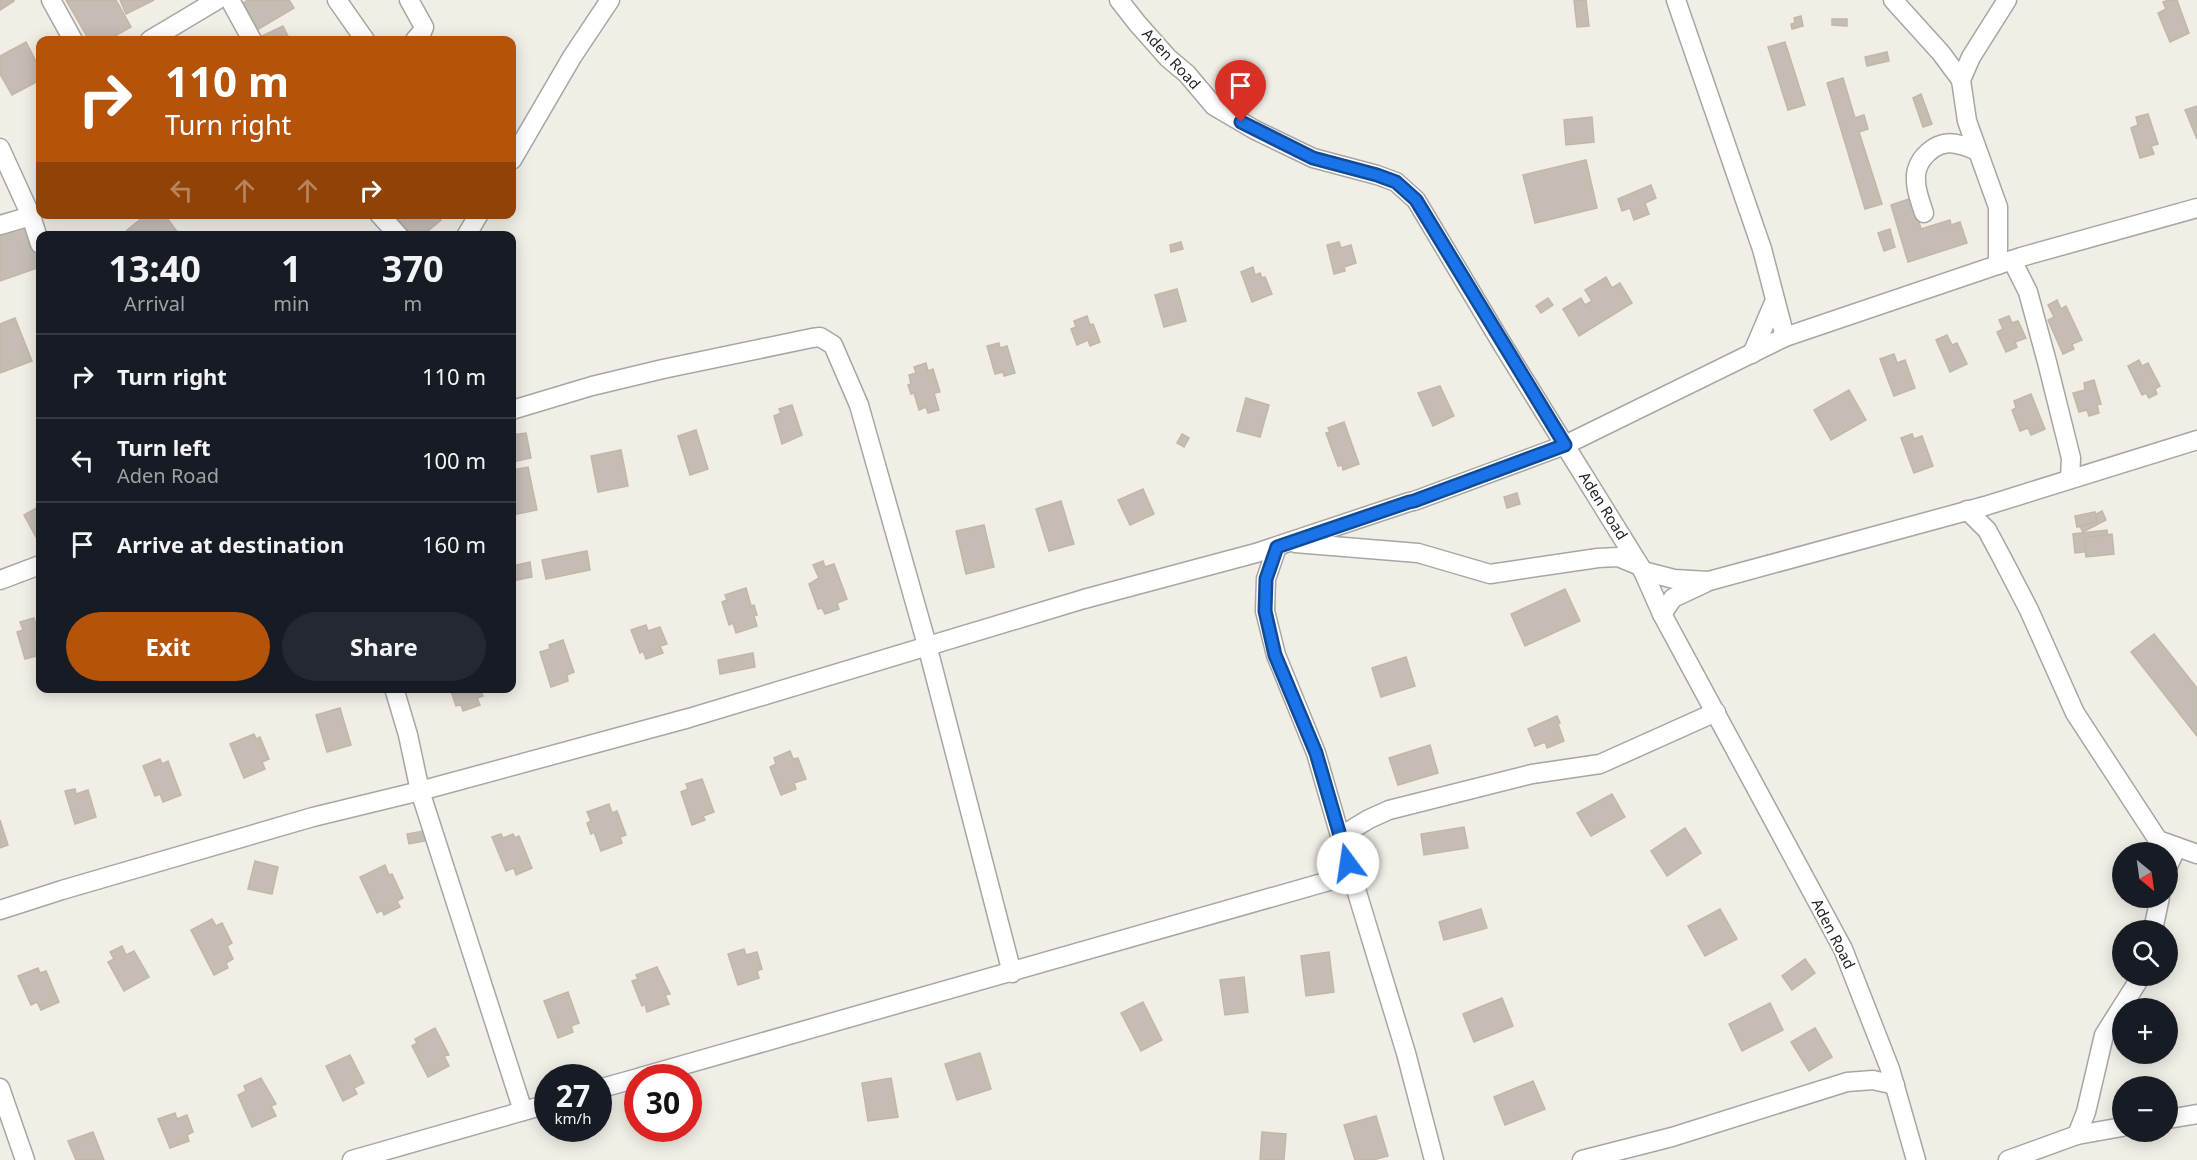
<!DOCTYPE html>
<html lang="en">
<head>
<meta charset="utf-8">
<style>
	body { margin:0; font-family:"Noto Sans",sans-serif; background:#242831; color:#f1f3f6; height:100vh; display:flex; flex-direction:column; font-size:22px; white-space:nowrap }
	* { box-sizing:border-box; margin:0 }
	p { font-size:20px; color:#9ea1a6 }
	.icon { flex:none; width:33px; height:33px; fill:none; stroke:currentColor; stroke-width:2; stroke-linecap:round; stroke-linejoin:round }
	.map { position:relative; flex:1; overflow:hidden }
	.side { position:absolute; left:36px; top:231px; width:480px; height:462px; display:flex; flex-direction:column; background:#171b24; border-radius:12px; box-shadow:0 3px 15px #0003 }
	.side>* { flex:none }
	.guide { position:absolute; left:36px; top:36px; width:480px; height:183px; border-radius:12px; box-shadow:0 3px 15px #0003; background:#b45309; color:#fff; overflow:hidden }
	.needle { width:39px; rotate:151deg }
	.buttons { position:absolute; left:2112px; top:842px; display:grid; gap:12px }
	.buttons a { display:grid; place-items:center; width:66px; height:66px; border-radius:50%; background:#171b24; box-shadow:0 3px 15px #0003; font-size:30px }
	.speed { position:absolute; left:534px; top:1064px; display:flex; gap:12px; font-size:30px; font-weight:700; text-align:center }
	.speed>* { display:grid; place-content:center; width:78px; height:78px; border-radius:50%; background:#171b24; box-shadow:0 3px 15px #0003; line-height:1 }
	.speed small { font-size:15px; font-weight:400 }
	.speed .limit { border:9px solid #d22; background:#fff; color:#111 }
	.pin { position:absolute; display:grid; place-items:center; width:51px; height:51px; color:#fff; margin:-62px -26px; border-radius:50% 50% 50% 0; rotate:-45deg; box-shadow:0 0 6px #0007 }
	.pin .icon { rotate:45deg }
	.me { position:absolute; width:66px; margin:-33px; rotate:346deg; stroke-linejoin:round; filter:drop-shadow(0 0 4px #0008) }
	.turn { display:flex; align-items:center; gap:21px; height:126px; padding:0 30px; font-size:27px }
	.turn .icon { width:78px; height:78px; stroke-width:2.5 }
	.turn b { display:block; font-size:42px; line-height:51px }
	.lanes { display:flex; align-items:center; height:57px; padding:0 30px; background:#0003; justify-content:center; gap:30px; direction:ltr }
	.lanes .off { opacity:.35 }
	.eta { display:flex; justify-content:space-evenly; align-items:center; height:102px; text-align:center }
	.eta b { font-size:36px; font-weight:700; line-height:42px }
	.button { display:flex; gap:12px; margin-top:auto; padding:12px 30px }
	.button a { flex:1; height:69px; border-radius:36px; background:#b45309; color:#fff; font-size:24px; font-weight:700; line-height:69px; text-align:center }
	.button a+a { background:#242831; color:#f1f3f6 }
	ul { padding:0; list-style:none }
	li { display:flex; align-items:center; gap:18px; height:84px; padding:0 30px; border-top:2px solid #363941 }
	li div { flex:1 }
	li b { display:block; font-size:22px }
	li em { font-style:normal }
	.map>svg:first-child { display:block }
	.building { fill:#c5bdb4; stroke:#c2b7a7; stroke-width:1.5 }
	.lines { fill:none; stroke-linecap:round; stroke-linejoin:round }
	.minor-casing { stroke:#a6a6a6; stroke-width:21 }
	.minor { stroke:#fff; stroke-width:18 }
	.route-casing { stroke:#114b97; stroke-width:15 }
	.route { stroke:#1a73e8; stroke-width:10 }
	.labels { text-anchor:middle; stroke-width:4.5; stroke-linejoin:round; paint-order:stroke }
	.street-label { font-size:15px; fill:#1f1f1f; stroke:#fff }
</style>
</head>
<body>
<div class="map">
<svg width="2197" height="1160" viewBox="0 0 2197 1160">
	<rect width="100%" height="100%" fill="#f0eee5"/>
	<g class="building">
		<polygon points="0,0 13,0 14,1 0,10"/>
		<polygon points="66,0 116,0 131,27 108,40 89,40"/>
		<polygon points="120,0 154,0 126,14"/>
		<polygon points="248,0 289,0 294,8 257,30 241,4"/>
		<polygon points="1574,0 1586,0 1589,26 1577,27"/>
		<polygon points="2169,0 2177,0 2189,33 2170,42 2158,13 2166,9 2163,2"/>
		<polygon points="1801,16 1803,26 1792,29 1791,24 1795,23 1794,18"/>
		<polygon points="1832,19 1847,19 1847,26 1832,25"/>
		<polygon points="283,26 290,40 260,40 258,38"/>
		<polygon points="26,42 40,69 40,80 12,95 0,74 0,56"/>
		<polygon points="1785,42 1805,105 1788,110 1768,47"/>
		<polygon points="1887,52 1889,61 1867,66 1865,57"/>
		<polygon points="1843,78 1855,118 1864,115 1868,129 1859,132 1882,204 1865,209 1827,83"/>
		<polygon points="1921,94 1932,124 1923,127 1913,98"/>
		<polygon points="2197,106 2197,139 2185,110"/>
		<polygon points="2148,114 2158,144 2151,146 2154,154 2140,158 2131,128 2138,125 2136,117"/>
		<polygon points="1592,117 1594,142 1566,145 1564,120"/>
		<polygon points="1586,160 1597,208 1535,223 1523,175"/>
		<polygon points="1651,185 1656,198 1645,203 1649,214 1634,220 1630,208 1622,211 1618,199"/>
		<polygon points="1912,198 1921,229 1950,220 1951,225 1960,222 1967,243 1908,262 1891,205"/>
		<polygon points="147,214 164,214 178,233 175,236 132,236 127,230"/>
		<polygon points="394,214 437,214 441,220 422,236 410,236"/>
		<polygon points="22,224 25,232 27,231 34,240 40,258 40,267 0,281 0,232"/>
		<polygon points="1890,229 1895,247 1884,251 1878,233"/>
		<polygon points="1181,242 1183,249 1171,252 1170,245"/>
		<polygon points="1339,242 1341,248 1351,245 1356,263 1344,267 1345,271 1334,274 1327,245"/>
		<polygon points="1253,267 1255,275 1260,273 1262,278 1265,277 1272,294 1252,302 1241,272"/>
		<polygon points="1606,277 1612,288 1620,283 1632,303 1579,336 1563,309 1581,298 1585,305 1592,301 1585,290"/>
		<polygon points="1177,289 1186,321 1164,327 1155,295"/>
		<polygon points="1548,298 1553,305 1541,313 1536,306"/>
		<polygon points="2057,300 2061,309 2066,306 2082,340 2072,344 2074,349 2063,354 2048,320 2054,317 2048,305"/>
		<polygon points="1087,316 1090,325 1093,324 1100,342 1090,346 1088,340 1077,345 1071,329 1076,327 1074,321"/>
		<polygon points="2009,316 2012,323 2018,321 2026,338 2015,342 2017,347 2006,352 1997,332 2003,329 1999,320"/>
		<polygon points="15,318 32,361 0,373 0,324"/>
		<polygon points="1947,335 1952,345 1957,343 1967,364 1950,372 1936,340"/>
		<polygon points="999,343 1000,348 1007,346 1015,373 1004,376 1003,372 995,374 987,346"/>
		<polygon points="1894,354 1897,363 1905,360 1915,388 1894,396 1880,359"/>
		<polygon points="2139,360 2142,366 2148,363 2160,386 2155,389 2157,394 2149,398 2146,393 2142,395 2128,366"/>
		<polygon points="926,363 928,371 933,369 940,392 934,393 939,410 928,413 926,407 919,410 914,393 911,394 908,385 911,384 909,375 916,373 914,367"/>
		<polygon points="2094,380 2101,404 2097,405 2099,413 2089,416 2087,410 2079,412 2073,393 2085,390 2084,383"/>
		<polygon points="1440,386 1454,416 1433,426 1418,393"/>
		<polygon points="1849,390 1866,420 1831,440 1814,410"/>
		<polygon points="2031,394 2045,429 2031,435 2028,428 2020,431 2012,410 2016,408 2014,401"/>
		<polygon points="1246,398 1269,405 1260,437 1237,431"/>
		<polygon points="792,405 802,435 782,444 774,416 781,413 779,409"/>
		<polygon points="1344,422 1359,464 1343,470 1342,465 1338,466 1326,433 1330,432 1328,428"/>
		<polygon points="696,430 708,469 690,475 678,436"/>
		<polygon points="526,433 531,458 512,462 512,435"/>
		<polygon points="1182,434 1189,438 1184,447 1177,443"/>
		<polygon points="1912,434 1914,439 1922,436 1933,466 1914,473 1901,438"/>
		<polygon points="621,450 628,486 598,492 591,456"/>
		<polygon points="528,467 537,510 512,515 512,470"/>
		<polygon points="1143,489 1154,514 1130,525 1118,500"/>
		<polygon points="1517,493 1520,504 1507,508 1504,497"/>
		<polygon points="1061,501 1074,544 1049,551 1036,509"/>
		<polygon points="40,506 40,535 36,537 24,515"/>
		<polygon points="2102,511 2106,520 2083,532 2078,523"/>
		<polygon points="2095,512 2097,522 2077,527 2075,516"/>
		<polygon points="984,525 994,567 966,574 956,531"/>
		<polygon points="2107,530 2110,549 2075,553 2073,534"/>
		<polygon points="2112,534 2114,554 2086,557 2084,538"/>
		<polygon points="587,551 590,570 546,579 542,560"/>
		<polygon points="823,561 825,567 834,564 847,599 837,603 839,609 825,614 822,608 818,609 809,584 819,578 813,565"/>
		<polygon points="530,562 532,577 512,581 512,566"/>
		<polygon points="746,588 751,606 754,605 757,615 754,616 757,626 736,633 733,623 729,625 722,602 727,600 725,595"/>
		<polygon points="1565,589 1580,621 1525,646 1511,614"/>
		<polygon points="34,618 40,640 40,655 25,659 17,632 23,630 20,622"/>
		<polygon points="646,625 648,631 660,627 667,644 660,646 663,653 646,659 643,651 640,653 631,630"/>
		<polygon points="2154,634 2197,688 2197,736 2131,652"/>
		<polygon points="563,640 574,672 567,675 568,681 551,687 540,652 550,649 549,645"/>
		<polygon points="753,653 755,667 720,674 718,660"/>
		<polygon points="1406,657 1415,686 1381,697 1372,668"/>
		<polygon points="450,688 480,688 483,696 477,698 480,705 463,711 461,705 456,706"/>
		<polygon points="340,708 351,745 327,752 316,715"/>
		<polygon points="1557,716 1560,723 1558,724 1564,741 1547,748 1545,742 1535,746 1528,729"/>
		<polygon points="254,734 256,739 260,737 269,759 262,762 265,769 244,778 230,744"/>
		<polygon points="1430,745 1438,773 1398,785 1389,758"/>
		<polygon points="790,751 793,759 798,758 806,779 794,783 796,789 781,795 770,767 776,764 774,758"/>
		<polygon points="160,759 162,764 168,761 181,795 163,802 160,794 155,796 143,766"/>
		<polygon points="702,779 714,812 703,816 705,820 692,825 681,792 688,789 686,784"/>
		<polygon points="75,789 76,794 88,790 96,817 75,824 65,791"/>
		<polygon points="1612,794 1625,817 1591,836 1577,813"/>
		<polygon points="609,804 612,813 617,811 626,835 620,837 622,843 601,851 594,832 591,834 587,823 591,821 587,812"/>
		<polygon points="0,820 8,845 0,848"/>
		<polygon points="1464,827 1468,848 1424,855 1421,834"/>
		<polygon points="1685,828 1701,853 1667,876 1651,851"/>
		<polygon points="423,831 425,841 409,844 407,834"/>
		<polygon points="501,834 503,838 513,834 515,838 519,836 532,868 516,875 514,868 506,871 492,837"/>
		<polygon points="255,861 278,867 272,894 248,889"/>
		<polygon points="385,865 389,875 392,874 403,898 397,901 400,907 384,915 382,910 377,913 360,877"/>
		<polygon points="1481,909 1487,928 1444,940 1439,922"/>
		<polygon points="1720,909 1737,939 1705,956 1688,926"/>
		<polygon points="212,919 216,926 222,923 232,943 227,946 233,959 226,963 228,968 214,975 191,930"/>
		<polygon points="122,946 126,955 134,951 149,977 124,991 108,962 114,959 110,952"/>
		<polygon points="744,949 746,955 757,952 762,969 757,971 759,978 738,985 728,954"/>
		<polygon points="1329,952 1334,992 1306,996 1301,956"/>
		<polygon points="1805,959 1815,973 1792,990 1782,976"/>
		<polygon points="657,967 670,994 665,995 669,1004 647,1012 645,1004 642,1006 632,981 638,979 636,975"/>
		<polygon points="38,968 40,973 46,971 59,1002 41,1010 37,1002 31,1005 18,976"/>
		<polygon points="1244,977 1248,1012 1225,1015 1220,980"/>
		<polygon points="568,992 579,1023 571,1026 573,1032 558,1038 544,1001"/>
		<polygon points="1502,998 1513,1026 1474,1042 1463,1014"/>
		<polygon points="1143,1002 1162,1040 1141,1051 1121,1013"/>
		<polygon points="1770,1003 1783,1030 1742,1051 1729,1024"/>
		<polygon points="435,1028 449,1055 444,1056 449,1066 428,1077 412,1046 417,1043 415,1039"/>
		<polygon points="1815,1028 1832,1057 1809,1071 1791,1042"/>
		<polygon points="980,1053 991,1089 957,1100 945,1064"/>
		<polygon points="350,1055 364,1083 354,1088 357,1094 343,1101 326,1066"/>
		<polygon points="261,1078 276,1104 271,1106 276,1116 252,1127 238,1095 246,1091 244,1086"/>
		<polygon points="891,1078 898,1117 868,1121 862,1083"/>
		<polygon points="1533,1081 1545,1109 1505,1125 1494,1097"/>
		<polygon points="175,1113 177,1119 187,1115 193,1132 187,1135 189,1141 170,1148 158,1119"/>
		<polygon points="1376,1116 1388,1156 1373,1160 1355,1160 1344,1125"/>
		<polygon points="93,1132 104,1160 76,1160 68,1141"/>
		<polygon points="1262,1132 1286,1134 1284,1160 1260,1160"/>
	</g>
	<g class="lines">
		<defs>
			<g id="minor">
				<polyline points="51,0 73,40"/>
				<polyline points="230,0 252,40"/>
				<polyline points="337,0 365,40"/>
				<polyline points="409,0 424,27 422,32 415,40"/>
				<polyline points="1119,0 1137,23 1168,58 1187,74 1214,106 1255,130 1313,158 1377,175 1396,182 1416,200 1504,347 1643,571 1662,614 1843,949 1890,1069 1916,1160"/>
				<polyline points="1676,0 1762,249 1785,337"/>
				<polyline points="1893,0 1941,53 1961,80"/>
				<polyline points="150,40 217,0"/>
				<polyline points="0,148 31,216 40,244"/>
				<polyline points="512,160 572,57 610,0"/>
				<path d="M1924 213C1921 203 1916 192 1916 181 1915 173 1918 165 1922 159 1939 138 1955 141 1977 151"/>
				<polyline points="379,214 399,236"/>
				<polyline points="0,225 31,216"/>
				<polyline points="466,236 479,214"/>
				<polyline points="2012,260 2028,292 2047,362 2071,458 2070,479"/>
				<polyline points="1998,265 1998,207 1967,121 1961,80 1971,57 2007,0"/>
				<polyline points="1752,354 1775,300"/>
				<polyline points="512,410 592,386 663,369 812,338 820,337 833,345 859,405 927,645 1012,973"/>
				<polyline points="1967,510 1987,530 2002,558 2029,610 2075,713 2158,840 2197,854"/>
				<polyline points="1295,543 1418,553 1490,574 1598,558 1618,557 1640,566"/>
				<polyline points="1643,571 1674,579 1709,581 1985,506 2197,440"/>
				<polyline points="0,580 40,565"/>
				<polyline points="1662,614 1673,598 1705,583"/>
				<polyline points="394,688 408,735 420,791 523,1111"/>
				<polyline points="1341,836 1369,819 1389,810 1532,774 1600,764 1716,712"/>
				<polyline points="1348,863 1406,1053 1434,1160"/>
				<polyline points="2168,866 2177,847"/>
				<polyline points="0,910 62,890 313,817 420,791 689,718 1084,599 1256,553 1409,502 1414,501 1565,445 1785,337 2021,257 2197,208"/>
				<polyline points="2153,930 2160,897"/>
				<polyline points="641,1077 1336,879 1348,863 1316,753 1276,655 1265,611 1266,579 1277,547"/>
				<polyline points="0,1088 25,1160"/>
				<polyline points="598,1089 638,1078"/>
				<polyline points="2168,1119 2197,1114"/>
				<polyline points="2077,1135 2086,1112 2104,1035 2142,975"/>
				<polyline points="352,1160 548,1104"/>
				<polyline points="1582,1160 1672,1137 1847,1082 1873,1080 1895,1085"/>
				<polyline points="2008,1160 2077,1135 2122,1127"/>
			</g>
		</defs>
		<use href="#minor" class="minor-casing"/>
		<use href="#minor" class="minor"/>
	</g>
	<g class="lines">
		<defs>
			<polyline id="route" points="1241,122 1313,158 1377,175 1396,182 1416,200 1565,445 1414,501 1409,502 1277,547 1266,579 1265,611 1275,655 1316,753 1348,863"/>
		</defs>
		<use href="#route" class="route-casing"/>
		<use href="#route" class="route"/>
	</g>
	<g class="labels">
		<g class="street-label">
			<text transform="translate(1171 59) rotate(47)" y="5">Aden Road</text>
			<text transform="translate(1603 506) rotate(58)" y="5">Aden Road</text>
			<text transform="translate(1833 934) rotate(63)" y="5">Aden Road</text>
		</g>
	</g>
</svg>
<div class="buttons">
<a><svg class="needle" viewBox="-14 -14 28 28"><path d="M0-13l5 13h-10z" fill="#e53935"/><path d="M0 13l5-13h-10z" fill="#9ea1a6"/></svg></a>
<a><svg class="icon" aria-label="search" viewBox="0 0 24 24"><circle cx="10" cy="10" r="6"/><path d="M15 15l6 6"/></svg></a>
<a>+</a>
<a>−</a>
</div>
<div class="speed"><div>27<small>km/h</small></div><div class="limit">30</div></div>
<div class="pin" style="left:1241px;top:122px;background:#d93025"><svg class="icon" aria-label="arrive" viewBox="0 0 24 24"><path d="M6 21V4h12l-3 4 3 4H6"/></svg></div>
<svg class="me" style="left:1348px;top:863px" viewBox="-20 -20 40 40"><circle r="19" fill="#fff"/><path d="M0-13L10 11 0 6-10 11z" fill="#1a73e8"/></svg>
<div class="guide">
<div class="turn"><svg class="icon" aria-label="right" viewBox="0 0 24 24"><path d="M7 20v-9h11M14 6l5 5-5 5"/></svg><div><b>110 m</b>Turn right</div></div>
<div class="lanes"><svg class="icon off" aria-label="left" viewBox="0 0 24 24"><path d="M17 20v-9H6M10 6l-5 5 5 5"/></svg><svg class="icon off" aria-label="ahead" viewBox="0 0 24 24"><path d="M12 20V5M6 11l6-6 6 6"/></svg><svg class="icon off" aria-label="ahead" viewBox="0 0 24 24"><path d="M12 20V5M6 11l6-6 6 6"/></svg><svg class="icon" aria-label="right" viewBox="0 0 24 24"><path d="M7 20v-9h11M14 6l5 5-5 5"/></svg></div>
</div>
<section class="side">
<div class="eta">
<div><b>13:40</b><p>Arrival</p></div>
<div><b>1</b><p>min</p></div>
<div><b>370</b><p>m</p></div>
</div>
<ul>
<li><svg class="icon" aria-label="right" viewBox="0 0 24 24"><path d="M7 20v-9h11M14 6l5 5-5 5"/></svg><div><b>Turn right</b></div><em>110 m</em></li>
<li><svg class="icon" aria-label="left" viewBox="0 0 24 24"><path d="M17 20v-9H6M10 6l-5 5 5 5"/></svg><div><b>Turn left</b><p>Aden Road</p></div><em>100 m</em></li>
<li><svg class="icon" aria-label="arrive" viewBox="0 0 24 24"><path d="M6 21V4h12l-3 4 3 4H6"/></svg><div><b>Arrive at destination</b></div><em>160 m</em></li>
</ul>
<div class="button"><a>Exit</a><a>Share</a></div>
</section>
</div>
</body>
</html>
